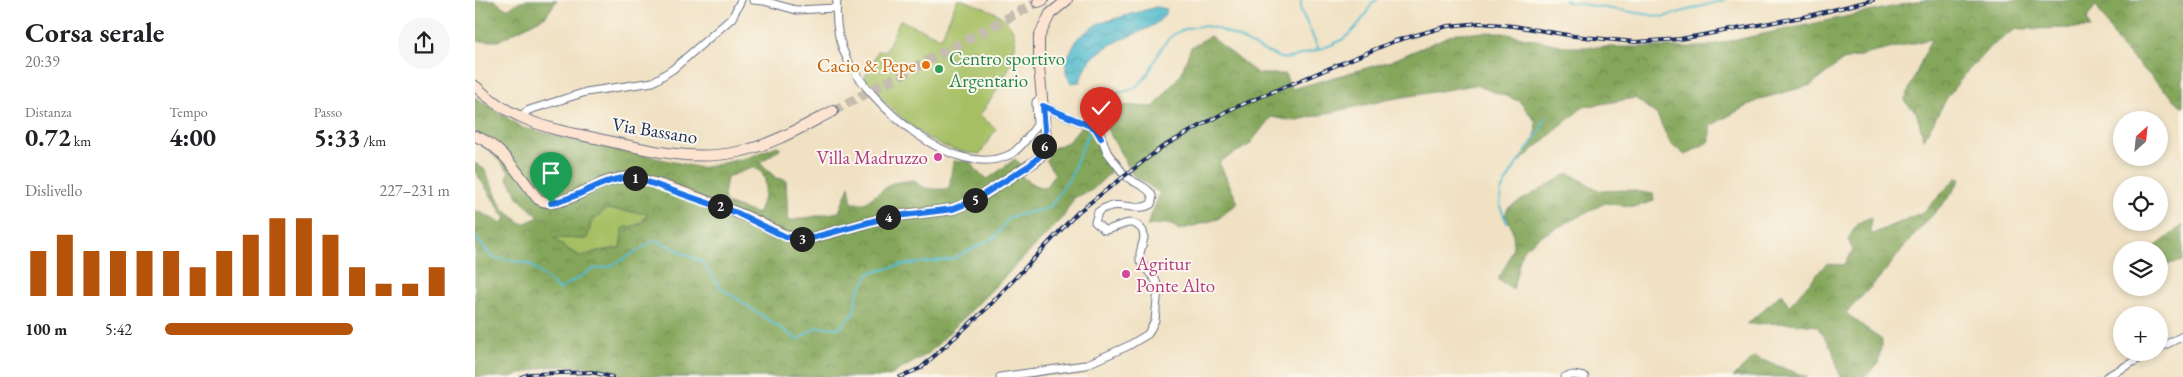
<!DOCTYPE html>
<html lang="it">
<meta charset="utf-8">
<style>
:root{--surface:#fff;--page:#f6f6f6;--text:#202124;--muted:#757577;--accent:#b45309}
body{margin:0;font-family:"EB Garamond",serif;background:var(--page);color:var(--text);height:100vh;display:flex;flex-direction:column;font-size:19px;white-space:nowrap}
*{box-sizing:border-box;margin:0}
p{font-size:16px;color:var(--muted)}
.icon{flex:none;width:28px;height:28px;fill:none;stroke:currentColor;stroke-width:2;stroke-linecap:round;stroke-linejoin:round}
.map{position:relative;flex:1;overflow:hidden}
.details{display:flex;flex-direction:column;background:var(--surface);width:475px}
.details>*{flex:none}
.needle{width:32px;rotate:27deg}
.buttons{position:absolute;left:1638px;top:111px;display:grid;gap:10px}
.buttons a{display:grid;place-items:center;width:55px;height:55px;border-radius:50%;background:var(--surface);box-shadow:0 2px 8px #0003;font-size:25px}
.pin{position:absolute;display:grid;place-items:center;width:42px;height:42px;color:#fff;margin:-51px -21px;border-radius:50% 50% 50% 0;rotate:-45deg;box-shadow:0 0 5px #0007}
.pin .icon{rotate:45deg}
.km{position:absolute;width:25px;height:25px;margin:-12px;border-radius:50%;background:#222;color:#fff;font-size:14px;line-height:25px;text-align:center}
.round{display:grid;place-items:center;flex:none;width:52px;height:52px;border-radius:26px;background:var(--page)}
.headline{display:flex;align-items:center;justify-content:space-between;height:85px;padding:0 25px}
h1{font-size:28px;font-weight:700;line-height:38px}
.stats{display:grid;grid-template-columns:repeat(3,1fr);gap:8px;height:85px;padding:5px 25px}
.stats div{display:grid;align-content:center}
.stats b{font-size:25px;font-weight:700}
.stats small{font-size:14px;font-weight:400}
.stats p{font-size:14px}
.chart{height:140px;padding:10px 25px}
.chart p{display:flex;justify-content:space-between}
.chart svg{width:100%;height:90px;margin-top:5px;stroke:var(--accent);stroke-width:6}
ul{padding:0 25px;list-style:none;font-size:16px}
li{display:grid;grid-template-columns:80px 60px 1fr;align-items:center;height:38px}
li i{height:12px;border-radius:6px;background:var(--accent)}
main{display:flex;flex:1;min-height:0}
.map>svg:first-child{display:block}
.green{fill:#a6bf64;stroke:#607761}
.forest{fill:url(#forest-crowns);stroke:#506a5c;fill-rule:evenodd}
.water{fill:url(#water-waves);stroke:#367596}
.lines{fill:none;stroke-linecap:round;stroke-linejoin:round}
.stream{stroke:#51bbcd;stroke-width:2}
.secondary-tunnel{stroke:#c5bdaf;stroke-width:10;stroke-dasharray:10 5;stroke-linecap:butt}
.minor-casing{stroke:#666d81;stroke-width:9}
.secondary-casing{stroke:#666d81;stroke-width:12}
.minor{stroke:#fff;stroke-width:7}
.secondary{stroke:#fde4d1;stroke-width:10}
.rail-casing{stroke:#1b2f5e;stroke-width:4}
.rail{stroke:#fbf7ec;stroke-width:2;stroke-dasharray:5.5;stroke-linecap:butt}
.route-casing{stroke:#fff;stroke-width:10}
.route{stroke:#1a73e8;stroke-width:6}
.food-dot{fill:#e8710a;stroke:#fbf7ec;stroke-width:2}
.leisure-dot{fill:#2e9e5b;stroke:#fbf7ec;stroke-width:2}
.hotel-dot{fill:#d1479c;stroke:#fbf7ec;stroke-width:2}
.labels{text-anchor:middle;stroke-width:4;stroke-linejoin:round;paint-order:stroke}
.leisure-label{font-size:19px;fill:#27864d;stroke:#fbf7ec;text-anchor:start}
.food-label{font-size:19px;fill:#c56008;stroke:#fbf7ec;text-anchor:end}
.street-label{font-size:19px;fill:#1b2f5e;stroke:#fbf7ec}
.hotel-label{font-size:19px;fill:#b23c85;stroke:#fbf7ec;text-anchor:end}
</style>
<main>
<section class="details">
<div class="headline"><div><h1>Corsa serale</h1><p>20:39</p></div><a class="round"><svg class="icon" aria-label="share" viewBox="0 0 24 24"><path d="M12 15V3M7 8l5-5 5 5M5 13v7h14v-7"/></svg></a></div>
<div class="stats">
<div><p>Distanza</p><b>0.72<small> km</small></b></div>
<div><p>Tempo</p><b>4:00</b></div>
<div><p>Passo</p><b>5:33<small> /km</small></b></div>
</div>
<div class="chart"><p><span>Dislivello</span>227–231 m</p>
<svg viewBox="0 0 160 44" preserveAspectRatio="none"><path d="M5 44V22M15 44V14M25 44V22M35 44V22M45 44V22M55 44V22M65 44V30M75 44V22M85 44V14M95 44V6M105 44V6M115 44V14M125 44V30M135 44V38M145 44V38M155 44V30"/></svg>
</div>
<ul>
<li><b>100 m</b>5:42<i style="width:66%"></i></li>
</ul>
</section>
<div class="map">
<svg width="1708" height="377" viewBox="0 0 1708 377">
<defs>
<pattern id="forest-crowns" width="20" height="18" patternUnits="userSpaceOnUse" patternTransform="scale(1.25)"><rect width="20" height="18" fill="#84a65a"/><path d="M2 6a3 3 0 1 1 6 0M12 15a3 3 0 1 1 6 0" fill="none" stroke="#6b884e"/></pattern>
<pattern id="water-waves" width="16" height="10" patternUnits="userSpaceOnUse" patternTransform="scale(1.25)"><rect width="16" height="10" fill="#51bbcd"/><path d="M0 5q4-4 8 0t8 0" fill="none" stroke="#4298aa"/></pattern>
</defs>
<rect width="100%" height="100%" fill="#fbf7ec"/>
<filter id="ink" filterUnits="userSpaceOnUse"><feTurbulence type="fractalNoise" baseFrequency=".02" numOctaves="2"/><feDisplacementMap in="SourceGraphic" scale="10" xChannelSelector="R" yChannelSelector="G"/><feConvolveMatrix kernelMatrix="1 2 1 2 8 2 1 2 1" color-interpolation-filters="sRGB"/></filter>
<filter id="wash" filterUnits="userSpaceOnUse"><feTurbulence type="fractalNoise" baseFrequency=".0096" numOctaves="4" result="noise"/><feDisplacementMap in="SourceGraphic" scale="20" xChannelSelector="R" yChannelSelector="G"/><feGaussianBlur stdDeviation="1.12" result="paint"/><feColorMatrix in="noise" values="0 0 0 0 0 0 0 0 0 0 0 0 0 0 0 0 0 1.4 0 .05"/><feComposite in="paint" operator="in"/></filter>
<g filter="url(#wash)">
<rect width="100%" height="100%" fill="#f0e1c3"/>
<!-- green -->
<g class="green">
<path d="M482 0H488C500 5 514 8 524 15 563 39 522 90 505 115L521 129 505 154C453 152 422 114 389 79L403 51 411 50 425 20 466 38Z"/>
<path d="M131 209 173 213 145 248 123 251 107 257 91 248 78 237 112 239 116 223Z"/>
</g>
<!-- forest -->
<g class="forest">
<path d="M0 0H20C35 16 36 3 51 0 60 0 72 0 82 0L71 16 23 41H0Z"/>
<path d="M1450 0H1708V108L1644 45 1621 5 1612 18 1615 28 1541 29 1514 48 1491 73 1473 96 1449 139 1441 112 1429 101 1456 39 1368 60 1336 85 1285 99 1235 126V141L1210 155 1195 143 1182 115 1160 98 1108 107 1044 162 1060 137 1061 122 1044 101 1000 85 911 100 818 121 796 117 774 145 744 162 763 203 743 219 704 230 694 223 672 226 685 193 658 175 627 120 642 105 679 107 706 74 716 47 735 36 783 74H810L817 89 916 61 981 33 1023 32 1094 47H1227Z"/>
<path d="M0 97 48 128 226 168 275 157 302 146 306 148 285 163 301 178 311 180 313 221 364 212 374 186 377 203H390L417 183 439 180C447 191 462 189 474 189L478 161 496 162 501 171 513 179 540 159 548 166 539 168C549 179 556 185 570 188L580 174 571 161 576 149 593 142 607 125 622 131 632 157 635 173 617 190 599 198 587 219 454 353 416 375 409 377H152L109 366 69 367 35 377H0V210L26 223 31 219 0 171V163L9 169 28 209 48 224 64 217 45 200 32 177 34 172 15 151 0 140ZM279 167C298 176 289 199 283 214L251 203 249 195 252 177ZM131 209 173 214 166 224 148 228 145 248 123 251 107 257 91 249 79 238 112 239 116 223Z"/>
<path d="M1094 173 1125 191 1154 190 1178 194 1179 201 1159 207 1130 203 1064 237 1047 251 1038 289 1023 280C1035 257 1047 241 1030 215L1033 208Z"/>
<path d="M1482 177 1486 179 1475 196 1436 238 1408 274 1371 313 1407 340 1403 364 1389 377H1365L1357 348 1342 326 1315 323 1272 324 1307 293 1314 306 1351 264 1368 265 1378 251 1373 239 1383 223 1396 217 1395 235 1450 211Z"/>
<path d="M1708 225V261L1693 264 1684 271V250H1676Z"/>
<path d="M1279 357 1333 377H1258Z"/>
</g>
<!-- water -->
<path class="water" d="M681 7 692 9C683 40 616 32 605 82L596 83 591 74V60L603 38 622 24Z"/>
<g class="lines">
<!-- stream -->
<g class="stream">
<path d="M826 0V10L844 50"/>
<path d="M1090 0 1092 2 1188 17 1249 0"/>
<path d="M616 125C619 113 615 105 617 93 630 93 647 95 659 88 687 71 675 31 725 26 746 24 784 51 806 58 812 60 822 56 828 54 867 44 878 37 898 2L902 0"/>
<path d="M1032 223 1025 206 1026 191 1041 165 1065 131 1071 116"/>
<path d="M0 236 17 257 55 264 84 290 116 270 136 266 181 240 227 262 245 287 323 340 341 327 364 328 379 313 383 291 395 273 427 265 478 259 520 237 534 217 574 208 595 178 615 129"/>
</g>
</g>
</g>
<g filter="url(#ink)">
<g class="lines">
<!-- secondary-tunnel -->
<path class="secondary-tunnel" d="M358 111 563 2"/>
<!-- minor casing -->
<g class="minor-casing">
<g id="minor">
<path d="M278 0 289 1 321 10 361 8"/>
<path d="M362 0C360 20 363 41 372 59 396 104 478 181 534 155 544 151 555 134 562 125L561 102 567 97"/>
<path d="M568 106 624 130 632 152 648 173"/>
<path d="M44 117 54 110 111 92 178 82 198 69 257 18 266 0"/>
<path d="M1684 348 1708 336"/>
<path d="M525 377 610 365 653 346 673 334 680 320 683 289 681 281 665 261V253L669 238 668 231C656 214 644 229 629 230L620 222 623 212C642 197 661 214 676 204 683 189 661 185 652 177"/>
<path d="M1090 377 1098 375 1110 377"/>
<path d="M1631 377 1676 352"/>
</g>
</g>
<!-- secondary casing -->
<g class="secondary-casing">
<g id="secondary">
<path d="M563 2 568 0"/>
<path d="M0 86C13 98 28 109 44 116 68 128 95 133 120 138 168 149 215 162 263 152 297 145 327 127 358 111"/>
<path d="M0 136C28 146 45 177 63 199 83 211 110 188 130 182 140 178 150 177 161 178 199 187 237 203 273 217 294 226 309 239 333 239L413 217 478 209 499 201 562 160 566 155 571 140 564 67V37L575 14 592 0"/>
</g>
</g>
<!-- minor -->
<use href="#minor" class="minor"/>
<!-- secondary -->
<use href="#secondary" class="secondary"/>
<!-- rail casing -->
<g class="rail-casing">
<g id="rail">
<path d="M46 377 55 374 117 372 137 377"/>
<path d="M425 377 446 368 511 309 603 212 687 147 754 110 920 41 973 26 1005 23 1039 26 1099 36 1160 42 1205 39 1333 16 1398 0"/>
</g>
</g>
<!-- rail -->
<use href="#rail" class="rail"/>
</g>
</g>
<g class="lines" filter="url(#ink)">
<!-- route casing -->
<g class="route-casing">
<path id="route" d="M76 203C106 199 129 175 161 178L262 213 311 237 333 239 413 217 478 209 498 201 555 165 566 155 571 140 568 106 620 128 626 138"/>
</g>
<!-- route -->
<use href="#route" class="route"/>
</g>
<!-- markers -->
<circle class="food-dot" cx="451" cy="65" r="5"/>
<circle class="leisure-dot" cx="464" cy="69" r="5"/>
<g class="hotel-dot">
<circle cx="463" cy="157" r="5"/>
<circle cx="651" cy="274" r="5"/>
</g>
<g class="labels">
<!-- leisure labels -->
<g class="leisure-label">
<text x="474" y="65">Centro sportivo<tspan x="474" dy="22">Argentario</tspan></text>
</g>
<!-- food labels -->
<g class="food-label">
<text x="441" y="72">Cacio &amp; Pepe</text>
</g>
<!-- street labels -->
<g class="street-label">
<text transform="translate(180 130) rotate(9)" y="7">Via Bassano</text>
</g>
<!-- hotel labels -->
<g class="hotel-label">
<text x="453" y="164">Villa Madruzzo</text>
<text x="661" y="270" text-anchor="start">Agritur<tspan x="661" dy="22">Ponte Alto</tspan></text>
</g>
</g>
</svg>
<div class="buttons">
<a><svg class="needle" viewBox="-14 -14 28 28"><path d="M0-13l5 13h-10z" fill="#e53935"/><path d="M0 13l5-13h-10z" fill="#757577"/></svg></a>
<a><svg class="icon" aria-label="locate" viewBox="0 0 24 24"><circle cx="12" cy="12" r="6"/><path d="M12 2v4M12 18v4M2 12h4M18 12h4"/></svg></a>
<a><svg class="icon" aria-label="layers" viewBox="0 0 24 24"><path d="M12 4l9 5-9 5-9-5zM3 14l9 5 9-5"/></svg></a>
<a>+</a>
</div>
<div class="pin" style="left:76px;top:203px;background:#1e9e55"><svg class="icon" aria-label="arrive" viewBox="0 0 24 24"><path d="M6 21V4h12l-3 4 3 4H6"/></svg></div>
<div class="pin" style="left:626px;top:138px;background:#d93025"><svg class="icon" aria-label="check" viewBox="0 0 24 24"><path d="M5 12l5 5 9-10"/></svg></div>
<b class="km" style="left:160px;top:178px">1</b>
<b class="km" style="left:245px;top:206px">2</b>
<b class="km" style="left:327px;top:239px">3</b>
<b class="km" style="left:413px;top:217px">4</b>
<b class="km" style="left:500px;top:200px">5</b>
<b class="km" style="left:569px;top:146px">6</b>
</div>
</main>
